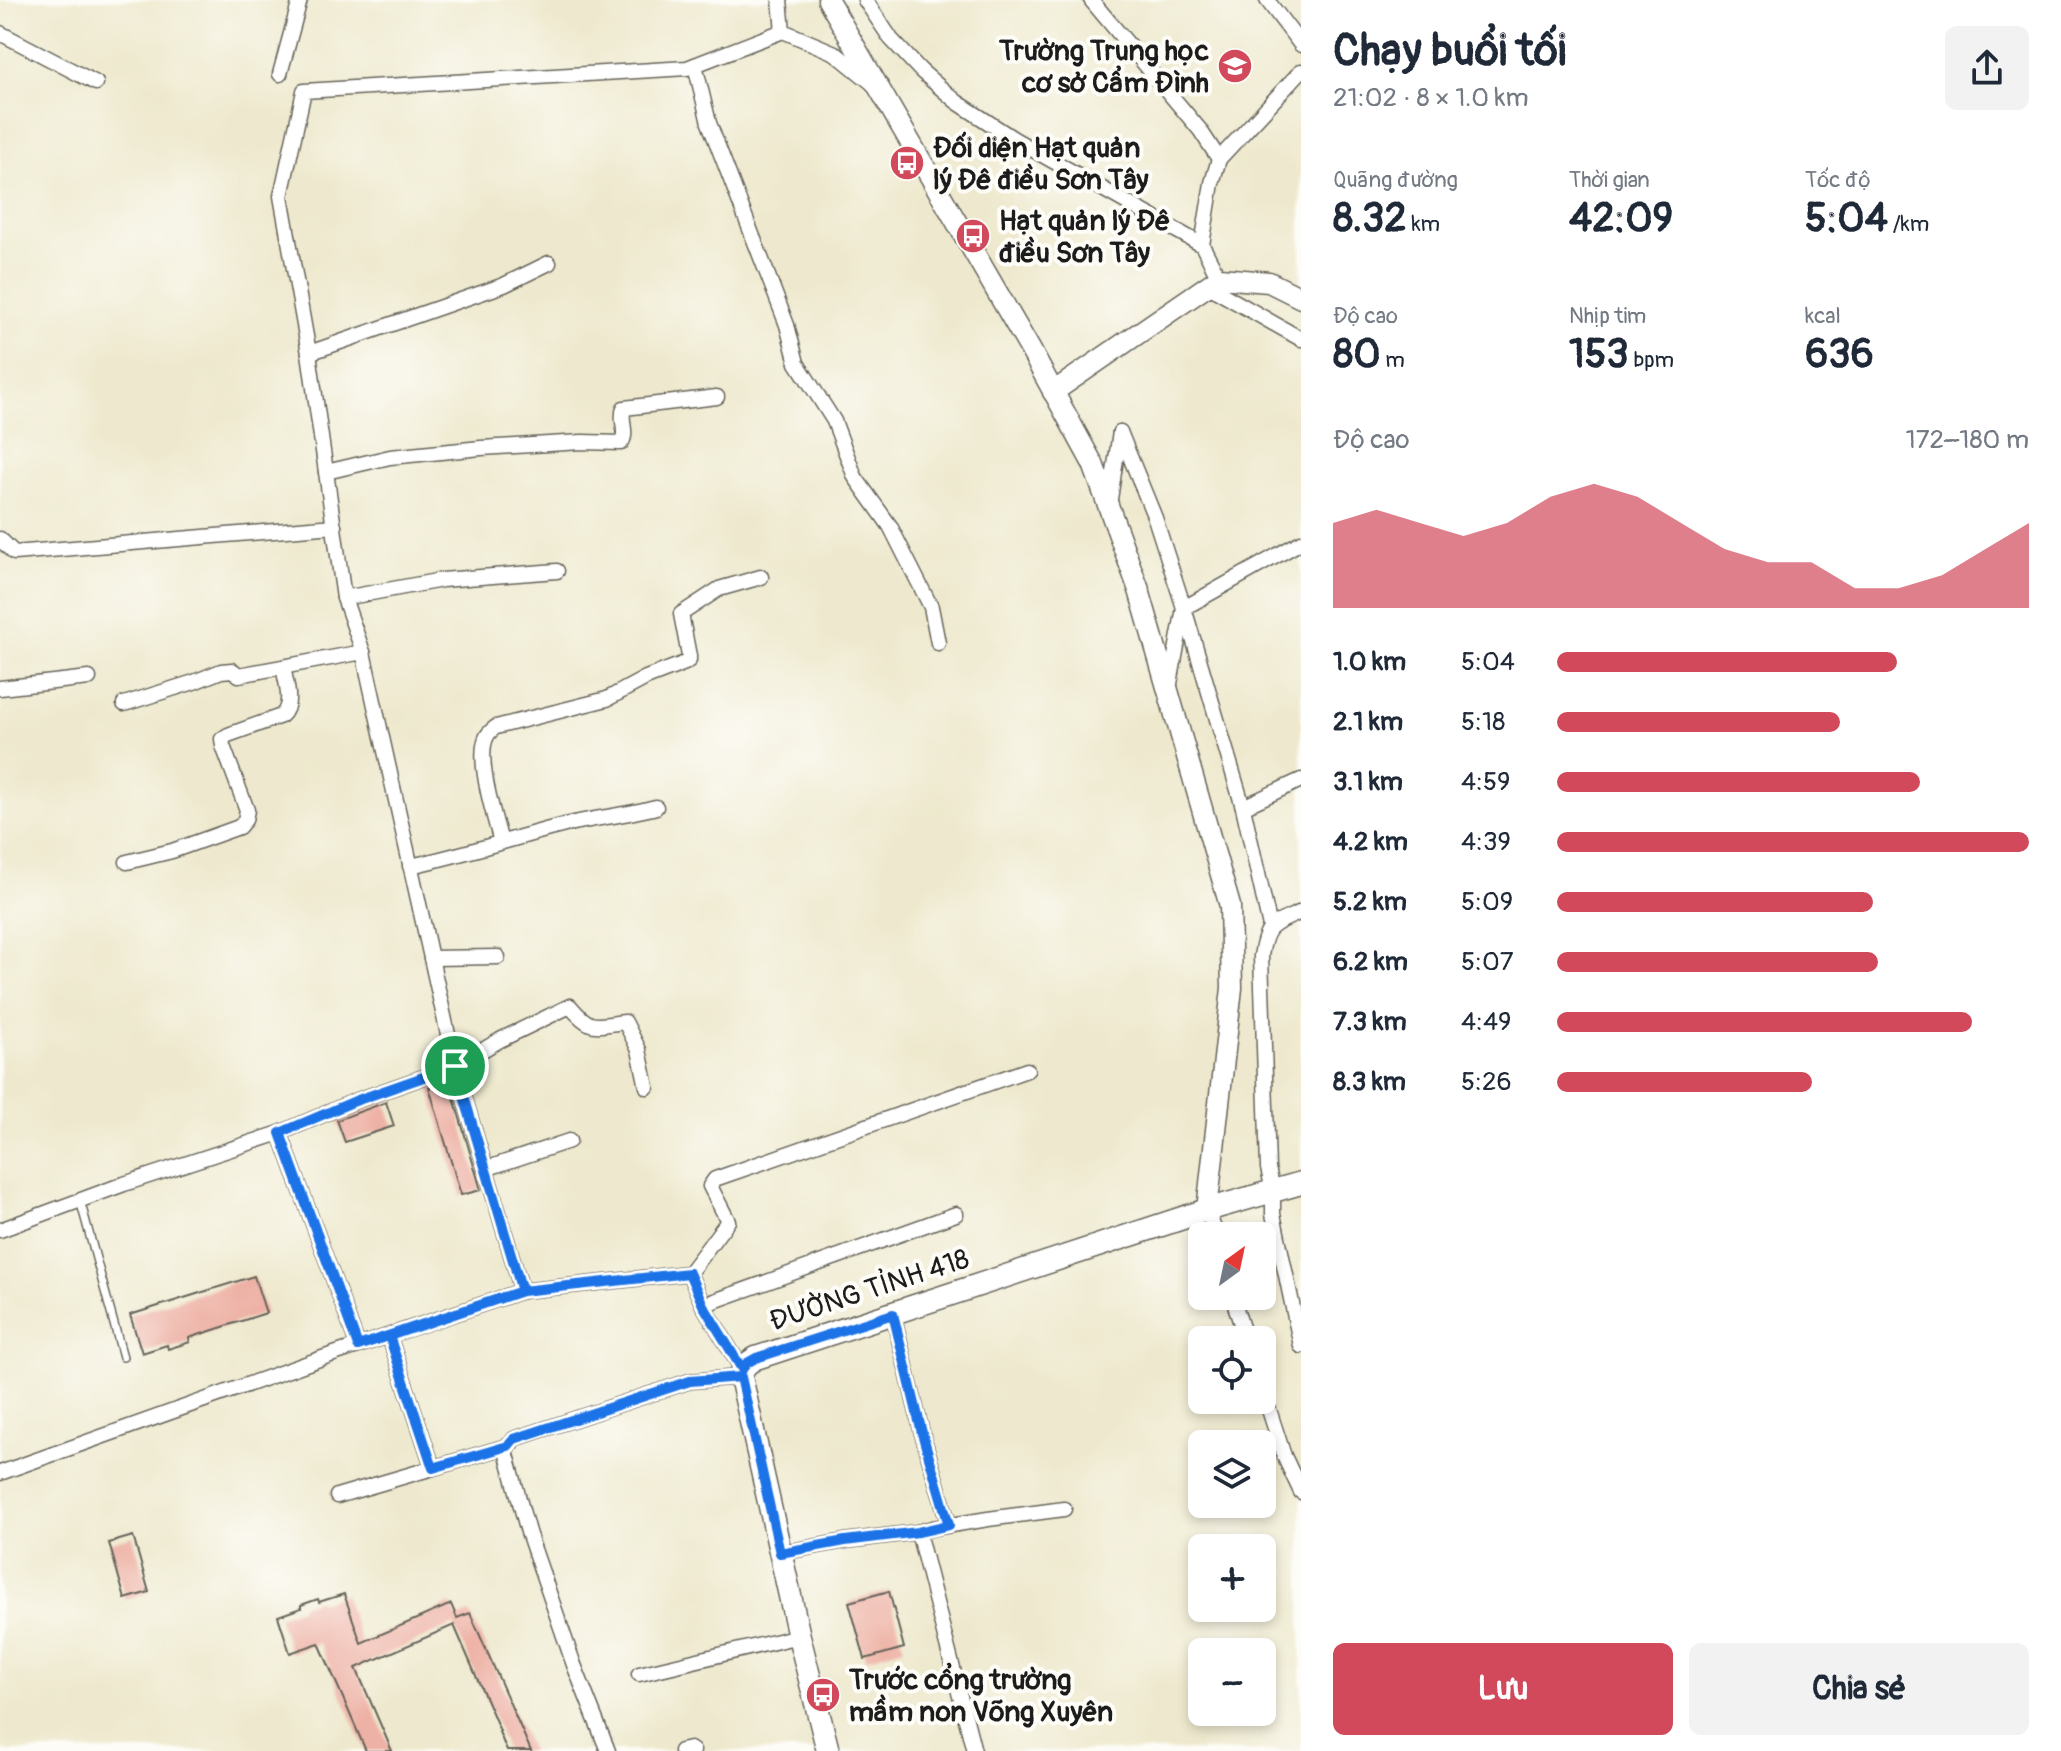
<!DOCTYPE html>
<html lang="vi">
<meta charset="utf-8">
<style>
:root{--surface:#fff;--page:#f2f2f3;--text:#1f2937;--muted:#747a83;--accent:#d1495b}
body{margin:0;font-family:Pangolin,sans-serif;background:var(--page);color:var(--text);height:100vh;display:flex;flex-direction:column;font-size:30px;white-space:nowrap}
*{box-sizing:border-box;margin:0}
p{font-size:26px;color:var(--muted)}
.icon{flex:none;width:44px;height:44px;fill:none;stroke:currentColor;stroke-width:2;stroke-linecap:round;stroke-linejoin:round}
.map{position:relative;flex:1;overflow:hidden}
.details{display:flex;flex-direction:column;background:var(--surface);width:760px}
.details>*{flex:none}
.needle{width:52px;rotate:33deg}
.controls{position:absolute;left:1188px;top:1222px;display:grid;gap:16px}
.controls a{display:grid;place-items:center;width:88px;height:88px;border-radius:12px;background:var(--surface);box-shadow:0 4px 12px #0003;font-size:40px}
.pin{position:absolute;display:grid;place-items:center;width:68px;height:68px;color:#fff;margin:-34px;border:4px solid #fff;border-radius:50%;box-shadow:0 2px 8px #0007}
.round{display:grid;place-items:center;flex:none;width:84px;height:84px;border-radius:12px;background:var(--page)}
.overview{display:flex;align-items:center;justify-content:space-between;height:136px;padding:0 32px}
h1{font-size:44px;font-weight:700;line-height:60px}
.figures{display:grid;grid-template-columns:repeat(3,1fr);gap:12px;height:136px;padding:8px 32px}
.figures div{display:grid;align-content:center}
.figures b{font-size:40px;font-weight:700}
.figures small{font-size:22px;font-weight:400}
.figures p{font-size:22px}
.chart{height:224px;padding:16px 32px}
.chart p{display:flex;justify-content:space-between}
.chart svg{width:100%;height:144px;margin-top:8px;fill:var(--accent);opacity:.7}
.cta{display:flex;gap:16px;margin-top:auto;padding:16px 32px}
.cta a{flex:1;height:92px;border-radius:12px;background:var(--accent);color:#fff;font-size:32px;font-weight:700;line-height:92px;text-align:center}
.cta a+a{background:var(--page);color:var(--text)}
ul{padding:0 32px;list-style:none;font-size:26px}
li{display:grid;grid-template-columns:128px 96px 1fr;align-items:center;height:60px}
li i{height:20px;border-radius:10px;background:var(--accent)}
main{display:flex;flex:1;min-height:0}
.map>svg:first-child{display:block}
.building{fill:#eeb1a5}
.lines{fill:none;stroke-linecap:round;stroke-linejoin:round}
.service-casing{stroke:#66645a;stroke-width:10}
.minor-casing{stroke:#66645a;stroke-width:17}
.secondary-casing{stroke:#66645a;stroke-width:23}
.primary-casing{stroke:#66645a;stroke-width:25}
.service{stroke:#fff;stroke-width:7}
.minor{stroke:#fff;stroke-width:14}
.secondary{stroke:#fff;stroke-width:20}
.primary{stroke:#fff;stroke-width:22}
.route-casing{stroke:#fff;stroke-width:16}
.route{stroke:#1a73e8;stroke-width:10}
.labels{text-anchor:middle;stroke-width:8;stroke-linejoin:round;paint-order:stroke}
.poi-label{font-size:28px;font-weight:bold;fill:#1c1c1c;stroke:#fdfcf7;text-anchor:start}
.street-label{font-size:28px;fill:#1c1c1c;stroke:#fdfcf7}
</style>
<main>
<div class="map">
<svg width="1301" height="1751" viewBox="0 0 1301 1751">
<rect width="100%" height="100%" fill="#fdfcf7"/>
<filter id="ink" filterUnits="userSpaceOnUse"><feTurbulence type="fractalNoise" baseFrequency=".0125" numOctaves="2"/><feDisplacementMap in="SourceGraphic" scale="16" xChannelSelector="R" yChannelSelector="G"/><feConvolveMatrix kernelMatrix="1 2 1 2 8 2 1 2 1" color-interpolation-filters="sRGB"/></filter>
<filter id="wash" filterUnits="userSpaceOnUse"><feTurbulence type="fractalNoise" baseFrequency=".006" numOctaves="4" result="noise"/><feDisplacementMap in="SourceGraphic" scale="32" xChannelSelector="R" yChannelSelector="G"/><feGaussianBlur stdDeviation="1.8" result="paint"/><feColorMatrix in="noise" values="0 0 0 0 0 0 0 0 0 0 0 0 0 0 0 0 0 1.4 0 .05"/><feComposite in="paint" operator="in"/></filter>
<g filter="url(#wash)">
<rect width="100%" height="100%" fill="#eee9ce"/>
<g id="blocks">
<!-- building -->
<g class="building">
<path d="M449 1081 481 1190 461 1195 429 1087Z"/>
<path d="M386 1102 394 1126 345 1142 337 1120Z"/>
<path d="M254 1276 266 1313 189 1338 190 1342 168 1349 167 1345 142 1353 130 1315Z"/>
<path d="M133 1536 149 1592 125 1599 109 1543Z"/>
<path d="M889 1591 904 1648 865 1659 849 1602Z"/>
<path d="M344 1594 361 1643 451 1604 457 1618 470 1613 531 1751H507L499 1732 500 1731 454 1625 356 1668 392 1751H366L319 1643 290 1653 278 1616 301 1608V1605L318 1599 319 1602Z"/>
</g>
</g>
</g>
<g filter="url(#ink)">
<use href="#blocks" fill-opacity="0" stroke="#66645a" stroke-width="2"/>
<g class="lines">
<!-- service casing -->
<g class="service-casing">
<path id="service" d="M80 1200 123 1357"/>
</g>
<!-- minor casing -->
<g class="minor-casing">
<g id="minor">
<path d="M865 0 891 39 921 71 957 102 1014 139 1202 245 1219 278"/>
<path d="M1091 0 1200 130 1219 159 1212 183 1202 245"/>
<path d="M1267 0 1301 45"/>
<path d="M783 31 835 53 872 83"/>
<path d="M0 33 96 83"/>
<path d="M695 65 709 123 787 325 797 363 834 421 855 477 890 526 931 607 938 643"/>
<path d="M280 74 300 0"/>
<path d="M1219 159 1301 71"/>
<path d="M1208 286 1301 339"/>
<path d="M309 353 504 285 549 263"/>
<path d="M1120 432 1155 518 1184 608 1243 807 1270 927"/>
<path d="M326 472 390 457 481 448 582 442 621 443C629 433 619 420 624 408L717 397"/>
<path d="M1109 506 1120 432"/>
<path d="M0 539 14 553 334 526"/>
<path d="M344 598 442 580 557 571"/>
<path d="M0 688 89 678"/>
<path d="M1169 689 1184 608 1301 542"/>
<path d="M124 704 194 682 221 671 232 670 239 675 363 652"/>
<path d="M1243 807 1301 780"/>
<path d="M501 842C495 819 475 757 487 736 489 732 492 730 496 727L607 699 646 678 685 663 689 660V656L681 614 719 589 761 577"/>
<path d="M127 862 172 851 239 827 245 820 247 810 223 746 222 739 228 735 281 716C294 705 286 683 283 667"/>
<path d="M410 866C463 855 513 838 565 825 595 818 626 815 656 807"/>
<path d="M1301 912C1273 925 1266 923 1261 956L1268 1168 1273 1191V1214L1301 1346"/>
<path d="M431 958 498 957"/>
<path d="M280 1133 358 1346"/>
<path d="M485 1169 569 1141"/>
<path d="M1207 1210 1217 1236"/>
<path d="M0 1230 124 1184 280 1133 355 1101 455 1066 500 1040 570 1006C592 1032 594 1025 625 1022L639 1050 647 1087"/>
<path d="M689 1273 728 1221 710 1186 715 1179 1027 1070"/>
<path d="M522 1291 455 1066 363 652 344 598 309 353 281 196 304 91 687 68 783 31 780 0"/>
<path d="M1232 1296 1246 1340"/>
<path d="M703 1305 956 1214"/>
<path d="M893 1314 922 1433 949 1525"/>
<path d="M389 1336 433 1468"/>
<path d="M1262 1388 1284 1456 1301 1492"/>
<path d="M0 1473 325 1357 522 1291 689 1273 703 1305 742 1369"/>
<path d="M337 1496 508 1446"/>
<path d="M918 1532 974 1751"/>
<path d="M780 1553 845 1541 918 1532 933 1528 988 1519 1064 1509"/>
<path d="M639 1674 799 1636"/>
<path d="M608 1751 574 1665 528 1532 506 1451 514 1439 690 1381 741 1377"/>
<path d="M681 1751 690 1749 693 1751"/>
</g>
</g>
<!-- secondary casing -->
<g class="secondary-casing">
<g id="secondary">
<path d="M828 0 1030 349 1093 464 1139 590 1230 906 1232 988 1207 1210"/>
<path d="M1053 392 1219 278 1269 282 1301 298"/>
</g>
</g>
<!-- primary casing -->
<g class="primary-casing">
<path id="primary" d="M828 1751 799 1636 741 1377C742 1367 747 1363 756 1358L1207 1210 1301 1183"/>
</g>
<!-- service -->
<use href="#service" class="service"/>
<!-- minor -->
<use href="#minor" class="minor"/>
<!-- secondary -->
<use href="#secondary" class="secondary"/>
<!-- primary -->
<use href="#primary" class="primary"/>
</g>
</g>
<g class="lines" filter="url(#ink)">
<!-- route casing -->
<g class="route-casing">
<path id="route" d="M455 1066 355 1101 280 1133 358 1346 522 1291 689 1273 703 1305 742 1369 747 1363 756 1358 893 1314 922 1433 949 1525 918 1532 845 1541 780 1553 741 1377 690 1381 514 1439 508 1446 433 1468 389 1336 522 1291 455 1066"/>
</g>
<!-- route -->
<use href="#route" class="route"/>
</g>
<!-- icons -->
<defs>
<g id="school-disc" transform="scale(1.8)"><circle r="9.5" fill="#d1495b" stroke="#fdfcf7"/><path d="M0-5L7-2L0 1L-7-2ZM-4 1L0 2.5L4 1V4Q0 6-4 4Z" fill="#fff"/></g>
<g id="bus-disc" transform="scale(1.8)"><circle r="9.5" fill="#d1495b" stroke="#fdfcf7"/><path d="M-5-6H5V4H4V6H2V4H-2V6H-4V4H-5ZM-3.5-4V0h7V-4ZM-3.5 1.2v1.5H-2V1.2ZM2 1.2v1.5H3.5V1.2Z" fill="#fff"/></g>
</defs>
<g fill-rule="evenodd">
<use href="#school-disc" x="1235" y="66"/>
<use href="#bus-disc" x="907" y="163"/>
<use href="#bus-disc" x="973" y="236"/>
<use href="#bus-disc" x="823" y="1695"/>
</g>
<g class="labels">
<!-- poi labels -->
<g class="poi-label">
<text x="1209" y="60" text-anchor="end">Trường Trung học<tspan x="1209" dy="32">cơ sở Cẩm Đình</tspan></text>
<text x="933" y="157">Đối diện Hạt quản<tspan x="933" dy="32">lý Đê điều Sơn Tây</tspan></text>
<text x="999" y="230">Hạt quản lý Đê<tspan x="999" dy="32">điều Sơn Tây</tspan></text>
<text x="849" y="1689">Trước cổng trường<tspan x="849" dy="32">mầm non Võng Xuyên</tspan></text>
</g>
<!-- street labels -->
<g class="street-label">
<text transform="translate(869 1289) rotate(-18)" y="10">ĐƯỜNG TỈNH 418</text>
</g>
</g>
</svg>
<div class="controls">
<a><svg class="needle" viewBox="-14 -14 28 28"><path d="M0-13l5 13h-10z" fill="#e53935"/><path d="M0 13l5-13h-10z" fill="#747a83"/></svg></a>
<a><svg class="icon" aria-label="locate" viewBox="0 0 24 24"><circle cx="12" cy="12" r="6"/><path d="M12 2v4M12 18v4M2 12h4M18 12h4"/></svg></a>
<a><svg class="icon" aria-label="layers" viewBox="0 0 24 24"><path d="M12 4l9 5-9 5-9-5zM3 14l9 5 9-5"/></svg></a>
<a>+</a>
<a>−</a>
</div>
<div class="pin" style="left:455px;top:1066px;background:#1e9e55"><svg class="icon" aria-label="arrive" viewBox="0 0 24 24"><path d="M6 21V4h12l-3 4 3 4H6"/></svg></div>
</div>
<section class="details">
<div class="overview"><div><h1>Chạy buổi tối</h1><p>21:02 · 8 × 1.0 km</p></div><a class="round"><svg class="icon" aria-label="share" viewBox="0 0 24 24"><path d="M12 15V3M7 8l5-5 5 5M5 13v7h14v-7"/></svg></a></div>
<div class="figures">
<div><p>Quãng đường</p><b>8.32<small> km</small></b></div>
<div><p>Thời gian</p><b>42:09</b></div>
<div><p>Tốc độ</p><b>5:04<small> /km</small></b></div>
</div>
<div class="figures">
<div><p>Độ cao</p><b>80<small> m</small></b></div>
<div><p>Nhịp tim</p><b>153<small> bpm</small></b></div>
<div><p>kcal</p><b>636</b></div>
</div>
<div class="chart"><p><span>Độ cao</span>172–180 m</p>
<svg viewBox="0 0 160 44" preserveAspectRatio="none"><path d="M0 44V18L10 14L20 18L30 22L40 18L50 10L60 6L70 10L80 18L90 26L100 30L110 30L120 38L130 38L140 34L150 26L160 18V44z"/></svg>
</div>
<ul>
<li><b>1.0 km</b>5:04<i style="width:72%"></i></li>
<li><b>2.1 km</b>5:18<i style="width:60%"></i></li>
<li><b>3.1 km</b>4:59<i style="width:77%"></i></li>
<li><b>4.2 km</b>4:39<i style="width:100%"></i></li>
<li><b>5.2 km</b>5:09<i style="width:67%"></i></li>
<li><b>6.2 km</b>5:07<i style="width:68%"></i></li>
<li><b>7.3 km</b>4:49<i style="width:88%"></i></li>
<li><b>8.3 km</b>5:26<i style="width:54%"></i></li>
</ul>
<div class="cta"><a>Lưu</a><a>Chia sẻ</a></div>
</section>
</main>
